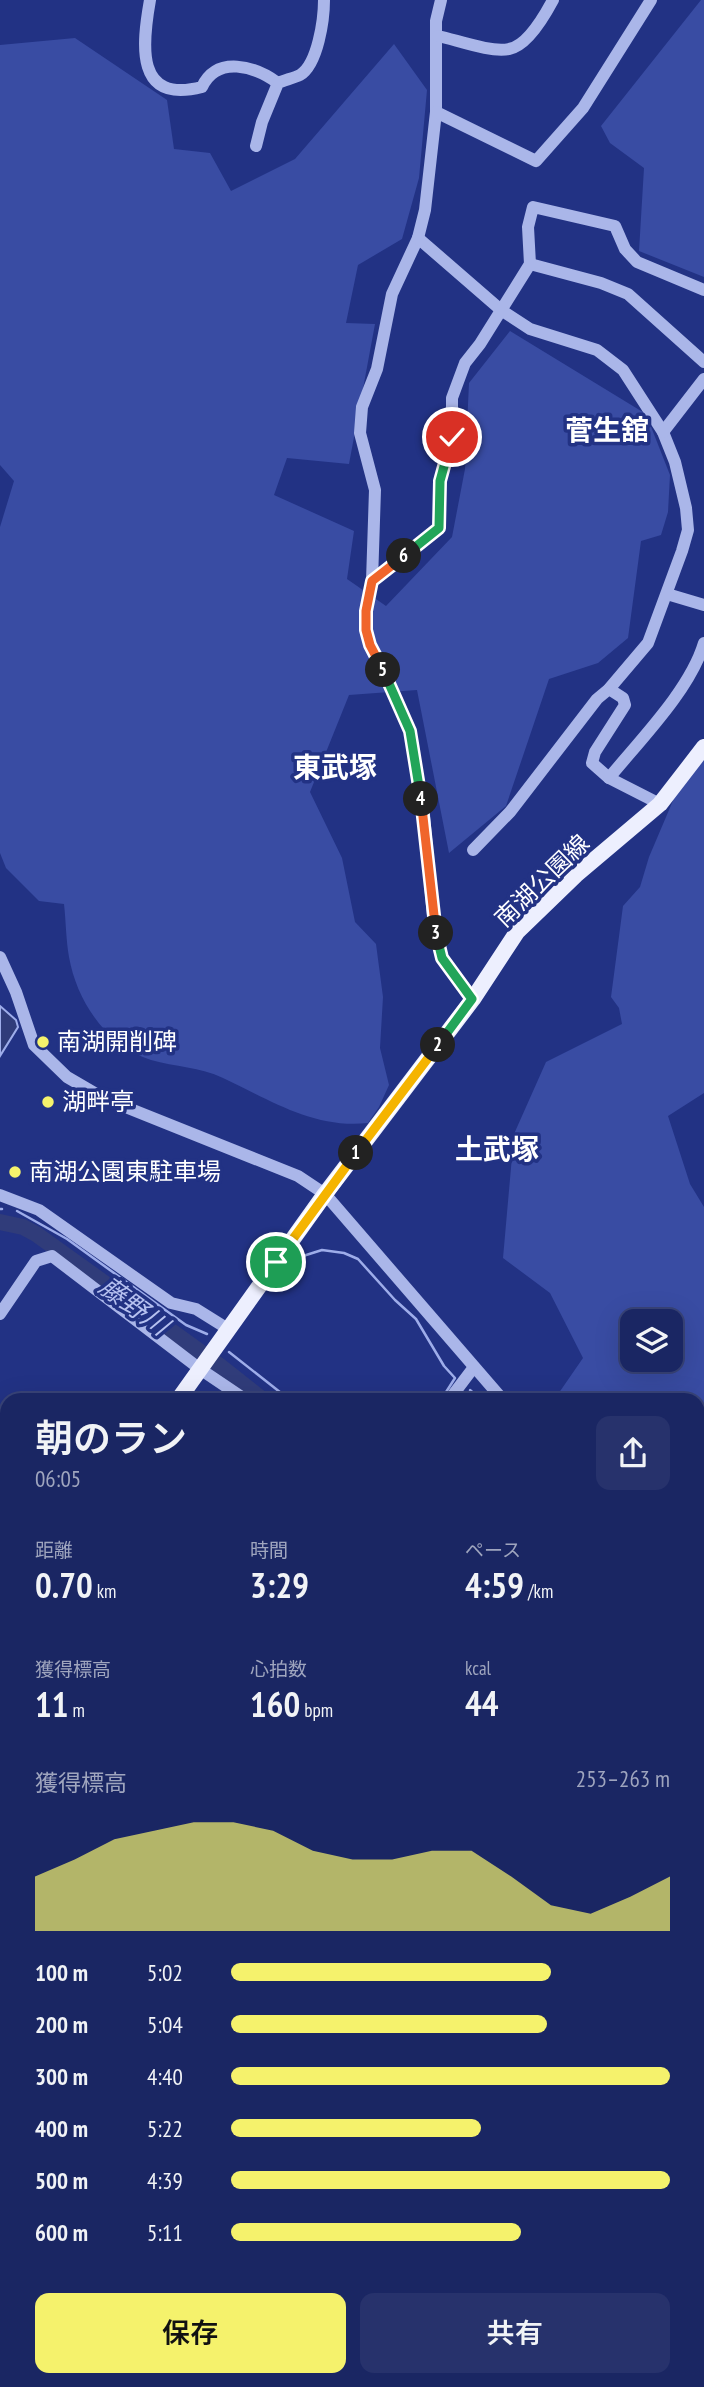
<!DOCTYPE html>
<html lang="ja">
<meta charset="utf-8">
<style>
:root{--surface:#1a2663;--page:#27326c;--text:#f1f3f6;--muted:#9fa5be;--line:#384378;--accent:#f5f26c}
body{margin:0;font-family:"PT Sans Narrow","Noto Sans JP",sans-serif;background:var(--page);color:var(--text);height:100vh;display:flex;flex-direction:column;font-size:26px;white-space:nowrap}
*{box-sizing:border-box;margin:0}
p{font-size:23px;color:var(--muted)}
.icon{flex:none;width:38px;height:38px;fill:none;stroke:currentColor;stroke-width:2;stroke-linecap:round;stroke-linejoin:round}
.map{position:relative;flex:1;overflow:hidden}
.side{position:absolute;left:0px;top:1393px;width:705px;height:994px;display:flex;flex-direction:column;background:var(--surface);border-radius:21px 21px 0 0;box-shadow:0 7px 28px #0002,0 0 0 2px var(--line)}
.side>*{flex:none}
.controls{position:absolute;left:620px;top:1309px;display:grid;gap:14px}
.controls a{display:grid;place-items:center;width:63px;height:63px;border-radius:14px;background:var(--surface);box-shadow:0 7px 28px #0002,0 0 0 2px var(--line);font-size:35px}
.pin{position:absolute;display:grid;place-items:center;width:60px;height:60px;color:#fff;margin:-30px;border:4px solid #fff;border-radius:50%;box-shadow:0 2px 7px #0007}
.km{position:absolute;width:35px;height:35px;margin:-18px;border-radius:50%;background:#222;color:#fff;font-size:19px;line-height:35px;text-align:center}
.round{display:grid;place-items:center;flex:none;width:74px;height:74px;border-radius:14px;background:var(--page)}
.summary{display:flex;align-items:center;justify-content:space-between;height:119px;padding:0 35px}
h1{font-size:38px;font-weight:600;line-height:52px}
.metrics{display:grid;grid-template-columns:repeat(3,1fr);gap:10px;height:119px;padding:7px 35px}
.metrics div{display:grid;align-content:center}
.metrics b{font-size:35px;font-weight:600}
.metrics small{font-size:19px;font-weight:400}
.metrics p{font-size:19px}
.chart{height:196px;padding:14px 35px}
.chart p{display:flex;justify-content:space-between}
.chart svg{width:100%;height:126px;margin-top:7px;fill:var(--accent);opacity:.7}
.action{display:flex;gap:14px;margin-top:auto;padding:14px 35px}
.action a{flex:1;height:80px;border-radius:14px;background:var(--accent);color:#111;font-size:28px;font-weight:600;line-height:80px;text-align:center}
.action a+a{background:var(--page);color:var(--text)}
ul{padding:0 35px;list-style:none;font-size:23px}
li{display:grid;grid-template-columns:112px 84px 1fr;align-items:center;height:52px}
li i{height:18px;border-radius:9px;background:var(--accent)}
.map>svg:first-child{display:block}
.green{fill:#394ca3;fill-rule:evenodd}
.water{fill:#303c7a;stroke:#9eadea;stroke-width:2}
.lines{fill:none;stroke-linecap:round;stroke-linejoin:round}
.stream{stroke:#9eadea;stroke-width:2.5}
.river{stroke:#303c7a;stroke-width:16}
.minor{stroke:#aab6e9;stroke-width:12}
.major{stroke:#edeffe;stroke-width:16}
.highway{stroke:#fff;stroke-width:18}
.split-1-casing{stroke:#fff;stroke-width:14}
.split-2-casing{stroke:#fff;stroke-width:14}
.split-3-casing{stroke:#fff;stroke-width:14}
.split-4-casing{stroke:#fff;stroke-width:14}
.split-5-casing{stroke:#fff;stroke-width:14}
.split-6-casing{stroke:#fff;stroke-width:14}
.split-7-casing{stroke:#fff;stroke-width:14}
.split-1{stroke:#f5b400;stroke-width:9}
.split-2{stroke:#f5b400;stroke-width:9}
.split-3{stroke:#22a559;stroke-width:9}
.split-4{stroke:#f0652b;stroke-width:9}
.split-5{stroke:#22a559;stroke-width:9}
.split-6{stroke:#f0652b;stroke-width:9}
.split-7{stroke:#22a559;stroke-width:9}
.poi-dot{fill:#f5f26c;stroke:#223284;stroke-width:2.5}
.labels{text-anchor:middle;stroke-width:7;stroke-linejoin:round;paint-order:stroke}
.street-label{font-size:24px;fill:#fff;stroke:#223284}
.poi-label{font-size:24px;fill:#fff;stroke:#223284;text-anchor:start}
.water-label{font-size:26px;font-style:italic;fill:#b6c1f0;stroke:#223284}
.quarter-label{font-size:28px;font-weight:bold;fill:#fff;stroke:#223284}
</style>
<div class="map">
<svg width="704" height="2387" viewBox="0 0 704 2387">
<rect width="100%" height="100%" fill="#223284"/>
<!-- green -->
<g class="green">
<path d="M701 0H704V277L639 251 644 168 610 143 601 126Z"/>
<path d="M75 38 167 100 174 149 210 153 231 191 295 159 394 44 427 90 419 178 402 239 358 265 346 323 375 324 349 464 287 458 274 495 354 531 347 579 386 606 452 537 465 469 469 383 510 331 646 414 670 475 668 512 661 535 641 541 628 638 598 663 549 679 506 806 449 853 417 690 349 695 310 792 342 858 355 922 376 944 383 997 380 1048 389 1085 379 1107 368 1123C314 1129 270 1100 223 1078 200 1067 175 1067 151 1060 107 1046 77 1002 69 957 66 940 66 922 64 904L39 901 6 868 0 853V527L14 481 0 465V45Z"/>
<path d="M704 745V1093L668 1116 690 1184 704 1207V1560L698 1557V1400H554L583 1358 550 1293 503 1258 514 1134 546 1062 622 1024 619 1008 611 997 623 906 640 887 649 857 686 770ZM632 1321H670V1360H632Z"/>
<path d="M698 1878 704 1880V1997L698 1991Z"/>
</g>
<!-- water -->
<path class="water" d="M0 1006 16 1020 18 1027 0 1056Z"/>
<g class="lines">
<!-- stream -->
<g class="stream">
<path d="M0 1209H2"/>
<path d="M17 1211 67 1239 186 1325 207 1334"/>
<path d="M303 1256 322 1250 344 1253 358 1259 395 1300 416 1319 444 1366 455 1378 441 1400"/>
<path d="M229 1352 290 1400"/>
<path d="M470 1390 481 1400"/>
<path d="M698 1694 704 1698"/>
</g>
<!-- river -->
<g class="river">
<path d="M0 1222 23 1227 36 1234 220 1366 263 1400"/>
<path d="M698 1715 704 1719"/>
</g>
<!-- minor -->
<g class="minor">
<path d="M150 0C142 45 135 104 202 87 217 55 255 66 278 83"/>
<path d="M441 0 436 21V112L425 210 418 238 392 294 377 369 362 407 360 433 375 490 372 581 366 611V630L370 645 384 672 410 731 424 815 433 917 442 958 473 999"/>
<path d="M438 36C457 40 491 53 509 49 527 46 545 15 553 0"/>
<path d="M436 112 536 161 583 108 651 0"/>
<path d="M256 146 262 122 278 83C285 80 294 78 300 75 318 64 324 19 324 0"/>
<path d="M418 238 501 310 530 329 597 350 623 370 663 432 675 462 686 508 688 530 682 551 648 643 609 689 597 699 510 812 473 850"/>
<path d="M530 264 601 283 628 294 704 362"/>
<path d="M663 432 704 379"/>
<path d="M372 581 439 528 440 481 452 437V398L465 363 480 344 530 264 528 227 533 207 615 226 625 249 637 262 704 290"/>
<path d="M667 594 704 605"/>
<path d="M609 689 623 698 625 705 595 752 592 763 609 778 660 804"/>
<path d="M609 778C640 740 690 690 704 643"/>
<path d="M0 957 16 992 34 1045 67 1077 103 1098 298 1176 325 1194 503 1400"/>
<path d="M0 1195 39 1210 171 1303 196 1309 228 1329"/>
<path d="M0 1314 36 1261 52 1256 200 1369 246 1400"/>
<path d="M449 1400 474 1367"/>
<path d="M0 1421 7 1424"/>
<path d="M698 1593 704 1599"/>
<path d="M698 1627 704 1619"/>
<path d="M698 1725 704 1730"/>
<path d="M0 1802 7 1810"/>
<path d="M173 2380 175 2387"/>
<path d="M223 2380 224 2387"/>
<path d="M347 2380 348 2387"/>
</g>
<!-- major -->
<path class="major" d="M178 1400 325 1194 473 999 517 932 576 875 660 804 704 747"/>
<!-- highway -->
<g class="highway">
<path d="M0 1574 7 1578"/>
<path d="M698 2124 704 2129"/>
</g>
</g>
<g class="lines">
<!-- split-1 casing -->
<g class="split-1-casing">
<path id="split-1" d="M276 1262 356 1153"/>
</g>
<!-- split-2 casing -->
<g class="split-2-casing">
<path id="split-2" d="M356 1153 438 1045"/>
</g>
<!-- split-3 casing -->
<g class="split-3-casing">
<path id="split-3" d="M436 933 442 958 472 999 438 1045"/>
</g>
<!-- split-4 casing -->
<g class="split-4-casing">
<path id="split-4" d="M421 799 436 933"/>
</g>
<!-- split-5 casing -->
<g class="split-5-casing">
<path id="split-5" d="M383 670 410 731 421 799"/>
</g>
<!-- split-6 casing -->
<g class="split-6-casing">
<path id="split-6" d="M383 670 370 645 366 630V611L372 581 404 556"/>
</g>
<!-- split-7 casing -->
<g class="split-7-casing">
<path id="split-7" d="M404 556 439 528 440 481 452 437"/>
</g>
<!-- split-1 -->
<use href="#split-1" class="split-1"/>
<!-- split-2 -->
<use href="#split-2" class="split-2"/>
<!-- split-3 -->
<use href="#split-3" class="split-3"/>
<!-- split-4 -->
<use href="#split-4" class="split-4"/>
<!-- split-5 -->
<use href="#split-5" class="split-5"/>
<!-- split-6 -->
<use href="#split-6" class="split-6"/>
<!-- split-7 -->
<use href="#split-7" class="split-7"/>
</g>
<!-- markers -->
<g class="poi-dot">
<circle cx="43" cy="1042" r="7"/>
<circle cx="48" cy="1102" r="7"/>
<circle cx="15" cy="1172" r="7"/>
</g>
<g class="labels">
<!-- street labels -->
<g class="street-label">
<text transform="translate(542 881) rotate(-44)" y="8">南湖公園線</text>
</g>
<!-- poi labels -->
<g class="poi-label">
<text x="57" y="1050">南湖開削碑</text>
<text x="62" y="1110">湖畔亭</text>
<text x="29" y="1180">南湖公園東駐車場</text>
</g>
<!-- water labels -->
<g class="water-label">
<text transform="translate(134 1306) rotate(36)" y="9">藤野川</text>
</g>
<!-- quarter labels -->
<g class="quarter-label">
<text x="607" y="440">菅生舘</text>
<text x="335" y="777">東武塚</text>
<text x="497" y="1159">土武塚</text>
</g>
</g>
</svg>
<div class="controls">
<a><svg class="icon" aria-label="layers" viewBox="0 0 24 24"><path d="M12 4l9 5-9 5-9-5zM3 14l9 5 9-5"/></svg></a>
</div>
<div class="pin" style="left:276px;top:1262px;background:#1e9e55"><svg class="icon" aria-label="arrive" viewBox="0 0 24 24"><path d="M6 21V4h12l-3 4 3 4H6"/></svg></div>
<div class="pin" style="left:452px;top:437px;background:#d93025"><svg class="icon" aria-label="check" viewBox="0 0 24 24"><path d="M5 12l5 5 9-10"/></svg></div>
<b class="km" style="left:356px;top:1153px">1</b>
<b class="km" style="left:438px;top:1045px">2</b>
<b class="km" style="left:436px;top:933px">3</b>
<b class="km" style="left:421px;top:799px">4</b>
<b class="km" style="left:383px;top:670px">5</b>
<b class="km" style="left:404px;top:556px">6</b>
<section class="side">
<div class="summary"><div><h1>朝のラン</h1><p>06:05</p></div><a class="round"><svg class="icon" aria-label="share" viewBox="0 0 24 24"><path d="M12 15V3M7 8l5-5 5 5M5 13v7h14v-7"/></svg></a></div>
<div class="metrics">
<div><p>距離</p><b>0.70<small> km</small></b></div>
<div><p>時間</p><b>3:29</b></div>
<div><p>ペース</p><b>4:59<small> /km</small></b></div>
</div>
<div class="metrics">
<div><p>獲得標高</p><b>11<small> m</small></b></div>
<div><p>心拍数</p><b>160<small> bpm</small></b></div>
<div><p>kcal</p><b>44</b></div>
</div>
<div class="chart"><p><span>獲得標高</span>253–263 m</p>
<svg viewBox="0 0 160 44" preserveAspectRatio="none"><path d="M0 44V25L10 19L20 12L30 9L40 6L50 6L60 9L70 16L80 19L90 19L100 16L110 16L120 25L130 35L140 38L150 32L160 25V44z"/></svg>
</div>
<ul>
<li><b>100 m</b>5:02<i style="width:73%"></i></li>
<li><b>200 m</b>5:04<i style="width:72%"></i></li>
<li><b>300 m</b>4:40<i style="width:100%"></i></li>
<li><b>400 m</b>5:22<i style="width:57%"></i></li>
<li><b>500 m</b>4:39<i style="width:100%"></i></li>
<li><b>600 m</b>5:11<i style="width:66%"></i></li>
</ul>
<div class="action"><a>保存</a><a>共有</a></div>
</section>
</div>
